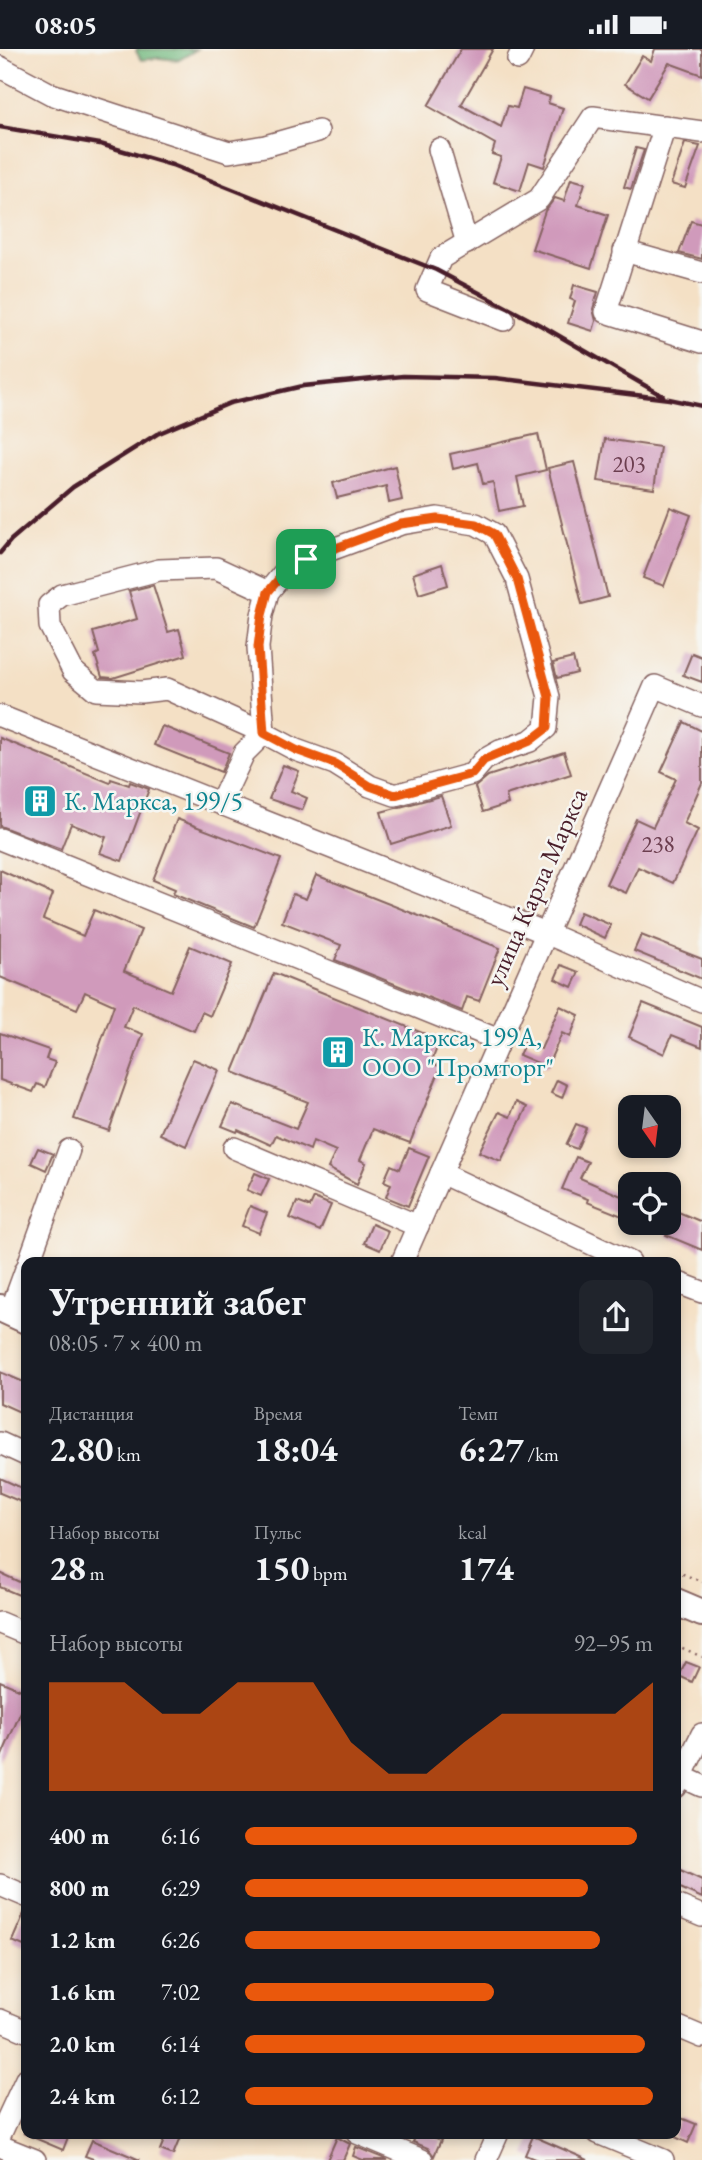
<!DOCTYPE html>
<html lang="ru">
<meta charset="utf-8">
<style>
:root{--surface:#171b24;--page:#20242c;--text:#f1f3f6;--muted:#9ea1a6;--accent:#ea580c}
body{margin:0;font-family:"EB Garamond",serif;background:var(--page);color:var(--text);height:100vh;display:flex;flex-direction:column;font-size:26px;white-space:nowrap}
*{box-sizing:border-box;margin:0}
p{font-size:23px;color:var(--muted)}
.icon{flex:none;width:38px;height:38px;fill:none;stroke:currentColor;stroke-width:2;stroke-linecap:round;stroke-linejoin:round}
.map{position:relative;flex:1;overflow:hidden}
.panel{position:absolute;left:21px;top:1208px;width:660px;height:882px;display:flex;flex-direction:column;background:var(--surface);border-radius:14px;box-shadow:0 4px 10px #0003}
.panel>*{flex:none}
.needle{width:46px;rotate:166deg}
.controls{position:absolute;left:618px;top:1046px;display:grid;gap:14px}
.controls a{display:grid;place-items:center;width:63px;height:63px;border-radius:14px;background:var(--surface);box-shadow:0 4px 10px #0003;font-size:35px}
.pin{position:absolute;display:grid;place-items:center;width:60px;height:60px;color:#fff;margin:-30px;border-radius:14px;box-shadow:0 4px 10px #0006}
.round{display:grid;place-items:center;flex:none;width:74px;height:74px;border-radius:14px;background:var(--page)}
.summary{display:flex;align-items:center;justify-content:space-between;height:119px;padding:0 28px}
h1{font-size:38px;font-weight:700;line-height:52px}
.figures{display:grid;grid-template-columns:repeat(3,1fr);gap:10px;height:119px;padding:7px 28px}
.figures div{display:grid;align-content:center}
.figures b{font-size:35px;font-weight:700}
.figures small{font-size:19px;font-weight:400}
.figures p{font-size:19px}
.chart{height:196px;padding:14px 28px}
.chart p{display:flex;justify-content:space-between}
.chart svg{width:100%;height:126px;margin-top:7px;fill:var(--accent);opacity:.7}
ul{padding:0 28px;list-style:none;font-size:23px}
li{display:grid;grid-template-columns:112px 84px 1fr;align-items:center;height:52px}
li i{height:18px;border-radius:9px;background:var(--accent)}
.status{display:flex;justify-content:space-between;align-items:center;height:49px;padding:0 35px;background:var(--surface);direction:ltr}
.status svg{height:19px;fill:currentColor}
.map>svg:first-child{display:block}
.forest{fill:#73b97f;stroke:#5e6c55;stroke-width:2}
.building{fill:#d09abb}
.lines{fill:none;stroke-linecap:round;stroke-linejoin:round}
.minor-casing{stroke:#866361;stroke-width:24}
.major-casing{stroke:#866361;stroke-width:30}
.path{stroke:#866361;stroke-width:2.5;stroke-dasharray:2 5;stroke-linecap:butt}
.minor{stroke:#fff;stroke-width:21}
.major{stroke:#fff;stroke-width:26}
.rail{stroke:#4a1f2b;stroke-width:4.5}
.route-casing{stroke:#fff;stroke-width:14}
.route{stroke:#ea580c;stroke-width:9}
.labels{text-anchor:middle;stroke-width:5;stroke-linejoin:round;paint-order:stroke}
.number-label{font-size:23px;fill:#6c3e4f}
.culture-label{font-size:26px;fill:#0d838f;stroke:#f6f6f2;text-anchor:start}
.street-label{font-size:26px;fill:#4a1f2b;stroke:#f6f6f2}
</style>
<div class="status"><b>08:05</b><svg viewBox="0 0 49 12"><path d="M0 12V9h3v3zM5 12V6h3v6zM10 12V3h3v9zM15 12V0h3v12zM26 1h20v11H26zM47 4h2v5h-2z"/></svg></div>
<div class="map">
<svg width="702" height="2111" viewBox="0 0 702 2111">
<rect width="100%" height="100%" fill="#f6f6f2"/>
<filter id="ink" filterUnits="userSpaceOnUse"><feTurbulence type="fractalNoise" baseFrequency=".0143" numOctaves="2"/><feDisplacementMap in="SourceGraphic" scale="14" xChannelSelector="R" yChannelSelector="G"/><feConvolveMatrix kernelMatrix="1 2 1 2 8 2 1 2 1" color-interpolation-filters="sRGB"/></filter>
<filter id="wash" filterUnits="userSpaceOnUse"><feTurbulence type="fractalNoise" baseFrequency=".00686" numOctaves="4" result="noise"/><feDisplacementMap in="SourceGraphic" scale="28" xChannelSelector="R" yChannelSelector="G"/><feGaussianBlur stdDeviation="1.57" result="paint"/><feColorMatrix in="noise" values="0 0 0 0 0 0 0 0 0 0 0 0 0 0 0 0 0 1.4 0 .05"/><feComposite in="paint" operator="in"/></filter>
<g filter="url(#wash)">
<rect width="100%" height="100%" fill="#f4e0c5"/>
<!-- forest -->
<path class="forest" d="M137 0H197L179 11 159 9 141 11 136 2Z"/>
<g id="blocks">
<!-- building -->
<g class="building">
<path d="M461 0H493L461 56 501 78 508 57 517 59 523 40 550 48 548 54 563 59 544 118 529 113 520 142 493 133 501 108 492 105 495 95 428 57Z"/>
<path d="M655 0H702V26L669 14 648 49 625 35 642 7 651 12Z"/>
<path d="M685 94 700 97 685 139 671 135Z"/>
<path d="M636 99 644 101 631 140 624 138Z"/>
<path d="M571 130 585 134 578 156 608 166 591 219 532 200 545 162 555 149 564 152Z"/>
<path d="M691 172 702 175V210L679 204Z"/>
<path d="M574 236 598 243 593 260 596 272 593 282 568 274 575 252 570 250Z"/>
<path d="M538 385 546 421 517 428 523 457 499 462 493 433 483 435 478 414 453 420 450 405Z"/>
<path d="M605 390 660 398 654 440 598 432Z"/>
<path d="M574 413 608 548 582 555 548 419Z"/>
<path d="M395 417 402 451 389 454 386 437 337 449 333 434Z"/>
<path d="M670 458 691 466 664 537 643 529Z"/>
<path d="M442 515 448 536 419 545 413 525Z"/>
<path d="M153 536 168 583 179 580 186 606 113 629 102 628 95 606 99 604 93 583 137 570 129 542Z"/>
<path d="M692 604 702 608V633L683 626Z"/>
<path d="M573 609 577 624 557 629 553 614Z"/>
<path d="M684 673 702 682V734L684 774 698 781 673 834 638 818 626 844 606 835 636 770 653 778 676 730 661 723Z"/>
<path d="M162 677 229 704 221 723 154 696Z"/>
<path d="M0 689 110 734 111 730 129 736 130 733 149 740 122 812 100 804 106 788 71 775 61 800 0 777Z"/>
<path d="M564 703 571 725 506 746 508 755 483 763 475 738 488 727Z"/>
<path d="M283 716 299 722 291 742 307 749 302 761 269 750Z"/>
<path d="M441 747 451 776 391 795 381 763Z"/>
<path d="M177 770 281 810 254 878 173 845 175 840 153 831Z"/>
<path d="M0 821 53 845 43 870 83 887 94 861 141 881 124 922 171 942 190 897 232 915 210 967 202 963 194 982 133 956 124 978 143 985 109 1082 74 1070 114 956 85 943 77 960 0 928Z"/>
<path d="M316 826 500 899 479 952 467 948 462 962 335 911 341 896 282 873 293 845 306 850Z"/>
<path d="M580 863 611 876 605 889 575 875Z"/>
<path d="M641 886 702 910V930L634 902Z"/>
<path d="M561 916 579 923 572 938 555 930Z"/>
<path d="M274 924 440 991 431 1014 441 1018 410 1094 373 1080 360 1111 366 1114 357 1135 328 1119 336 1102 313 1092 310 1101 276 1086 271 1096 238 1081 237 1083 222 1077 232 1055 296 1080 308 1053 233 1023Z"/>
<path d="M643 954 702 978V998L672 986 664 1005 629 988Z"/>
<path d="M560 957 579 966 570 988 562 984 547 1018 519 1006 525 993 541 1000Z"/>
<path d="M0 984 49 1001 46 1010 55 1013 45 1038 37 1035 33 1043 0 1031Z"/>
<path d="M193 1010 219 1021 186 1097 160 1085Z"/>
<path d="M557 1031 567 1036 562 1049 551 1044Z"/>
<path d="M516 1053 527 1058 501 1112 479 1103 499 1063 510 1068Z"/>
<path d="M576 1075 586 1079 577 1100 566 1096Z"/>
<path d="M38 1099 53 1105 46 1121 31 1114Z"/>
<path d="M409 1099 429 1107 408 1157 386 1148 391 1135 384 1132 391 1116 400 1120Z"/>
<path d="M576 1108 588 1113 580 1129 621 1147 630 1125V1161L627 1169 587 1153 588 1150 562 1140Z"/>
<path d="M255 1124 269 1130 261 1147 247 1141Z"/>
<path d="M314 1149 331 1156 320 1182 290 1169 297 1153 310 1158Z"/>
<path d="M250 1157 267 1164 259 1184 242 1177Z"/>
<path d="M676 1162 702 1173V1201L666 1186 667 1184 643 1174H671Z"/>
<path d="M372 1175 388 1182 380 1201 364 1194Z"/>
<path d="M0 1323 26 1334V1354L22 1364 0 1354Z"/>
<path d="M0 1429 26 1441V1455L0 1444Z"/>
<path d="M0 1524 26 1536V1549L0 1538Z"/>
<path d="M686 1613 699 1618 692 1633 679 1627Z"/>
<path d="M0 1632 26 1643V1651L0 1711Z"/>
<path d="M676 1819 702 1831V1849L676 1837Z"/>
<path d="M26 1860V1898L12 1892Z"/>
<path d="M681 2069 696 2075 688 2094 673 2087Z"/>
<path d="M23 2084H59L68 2088 63 2101Z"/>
<path d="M167 2084H182L173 2106 160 2101Z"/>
<path d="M417 2084H424L441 2091 434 2107 428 2099 413 2093Z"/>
<path d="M533 2087 549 2094 588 2111H537L525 2106Z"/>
<path d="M337 2088 350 2095 343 2111H327Z"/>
<path d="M92 2091 140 2111H96L85 2107Z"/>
<path d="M356 2098 388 2111H363L353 2107Z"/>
</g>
</g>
</g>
<g filter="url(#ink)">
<use href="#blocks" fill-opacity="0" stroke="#866361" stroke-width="2"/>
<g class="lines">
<!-- minor casing -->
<g class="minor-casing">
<g id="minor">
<path d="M518 10 523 0"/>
<path d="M0 18 51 45 229 103 265 97 318 82"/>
<path d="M665 77 606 263 702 293"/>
<path d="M439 100 467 194"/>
<path d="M624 202 702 224"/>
<path d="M504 271 427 241 441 209 539 150 593 68 702 83"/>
<path d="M0 667 546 884 702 952"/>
<path d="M264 684 258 598 262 566 268 543 286 521 306 510 401 475 437 469 476 475 494 485 517 530 549 648 546 679 530 692 500 702 484 711 472 725 395 746 370 737 335 715 296 701 264 684 167 640 141 643 96 641 73 622 50 577 49 556 62 546 159 521 216 519 268 543"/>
<path d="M221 753 244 704 264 684"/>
<path d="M0 790 499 991"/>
<path d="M234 1099 418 1177"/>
<path d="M441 1124 630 1213"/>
<path d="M29 1213 69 1101"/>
<path d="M402 1213 655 637 702 657"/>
<path d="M676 1233 702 1243"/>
<path d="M10 1264 26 1220"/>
<path d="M0 1394 26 1406"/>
<path d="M0 1574 26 1585"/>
<path d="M676 1725 702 1737"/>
<path d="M676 1738 702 1685"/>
<path d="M0 1836 26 1847"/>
<path d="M676 1856 702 1867"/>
<path d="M0 1971 26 1982"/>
<path d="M676 1977 702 1988"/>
<path d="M357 2084 422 2111"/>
<path d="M598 2084 663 2111"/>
<path d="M0 2086 26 2030"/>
<path d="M0 2097 35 2111"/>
<path d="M486 2111 498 2084"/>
</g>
</g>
<!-- major casing -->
<g class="major-casing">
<g id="major">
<path d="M0 1259 26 1271"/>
<path d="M676 1553 702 1564"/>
</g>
</g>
<!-- path -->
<g class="path">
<path d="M676 1522 702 1533"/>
<path d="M676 1596 702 1608"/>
</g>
<!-- minor -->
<use href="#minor" class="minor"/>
<!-- major -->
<use href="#major" class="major"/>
<!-- rail -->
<g class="rail">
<path d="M0 78 100 95 172 116 436 221 542 277 663 347"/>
<path d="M0 504 11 491 73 438 157 385 230 354 303 337 403 327 495 329 669 350 702 357"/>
</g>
</g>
</g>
<g class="lines" filter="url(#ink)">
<!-- route casing -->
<g class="route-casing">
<path id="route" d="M438 470 476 475 494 485 517 530 549 648 547 679 530 692 484 711 472 725 395 746 370 737 335 715 296 701 264 684 258 598 262 566 268 543 286 521 306 510 401 475Z"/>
</g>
<!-- route -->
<use href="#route" class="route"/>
</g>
<!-- icons -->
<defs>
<g id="building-square" transform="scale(1.75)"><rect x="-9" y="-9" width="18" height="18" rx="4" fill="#0f9aa8" stroke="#f6f6f2"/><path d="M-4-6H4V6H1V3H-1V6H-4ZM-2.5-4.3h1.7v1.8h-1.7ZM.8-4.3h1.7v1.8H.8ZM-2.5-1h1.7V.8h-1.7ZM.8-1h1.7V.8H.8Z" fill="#fff"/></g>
</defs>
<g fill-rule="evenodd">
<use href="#building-square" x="40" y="752"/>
<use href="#building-square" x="338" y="1003"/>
</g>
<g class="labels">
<!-- number labels -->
<g class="number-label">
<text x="629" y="423">203</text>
<text x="658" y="803">238</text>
</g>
<!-- culture labels -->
<g class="culture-label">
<text x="64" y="761">К. Маркса, 199/5</text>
<text x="362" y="997">К. Маркса, 199А,<tspan x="362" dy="30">ООО "Промторг"</tspan></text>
</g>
<!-- street labels -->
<g class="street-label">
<text transform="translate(536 838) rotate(-66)" y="9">улица Карла Маркса</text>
</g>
</g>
</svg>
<div class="controls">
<a><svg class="needle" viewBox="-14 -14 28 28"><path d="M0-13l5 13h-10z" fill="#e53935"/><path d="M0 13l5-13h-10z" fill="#9ea1a6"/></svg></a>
<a><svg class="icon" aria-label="locate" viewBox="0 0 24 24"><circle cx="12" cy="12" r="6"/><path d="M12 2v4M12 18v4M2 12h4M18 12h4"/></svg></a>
</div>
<div class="pin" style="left:306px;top:510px;background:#1e9e55"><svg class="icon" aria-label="arrive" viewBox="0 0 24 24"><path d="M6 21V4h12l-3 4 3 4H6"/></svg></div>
<section class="panel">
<div class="summary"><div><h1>Утренний забег</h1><p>08:05 · 7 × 400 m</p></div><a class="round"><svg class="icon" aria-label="share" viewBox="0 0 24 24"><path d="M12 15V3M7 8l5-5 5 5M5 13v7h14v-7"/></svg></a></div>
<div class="figures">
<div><p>Дистанция</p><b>2.80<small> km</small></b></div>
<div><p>Время</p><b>18:04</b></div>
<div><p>Темп</p><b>6:27<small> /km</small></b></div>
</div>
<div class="figures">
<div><p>Набор высоты</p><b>28<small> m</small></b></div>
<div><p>Пульс</p><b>150<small> bpm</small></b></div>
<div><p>kcal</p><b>174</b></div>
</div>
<div class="chart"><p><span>Набор высоты</span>92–95 m</p>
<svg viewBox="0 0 160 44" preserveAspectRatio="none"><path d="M0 44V6L10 6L20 6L30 17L40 17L50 6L60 6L70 6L80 27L90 38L100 38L110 27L120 17L130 17L140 17L150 17L160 6V44z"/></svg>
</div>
<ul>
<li><b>400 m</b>6:16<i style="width:96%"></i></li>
<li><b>800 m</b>6:29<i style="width:84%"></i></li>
<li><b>1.2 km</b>6:26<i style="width:87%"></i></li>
<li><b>1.6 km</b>7:02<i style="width:61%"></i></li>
<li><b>2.0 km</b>6:14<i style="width:98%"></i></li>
<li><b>2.4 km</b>6:12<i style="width:100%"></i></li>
</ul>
</section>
</div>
